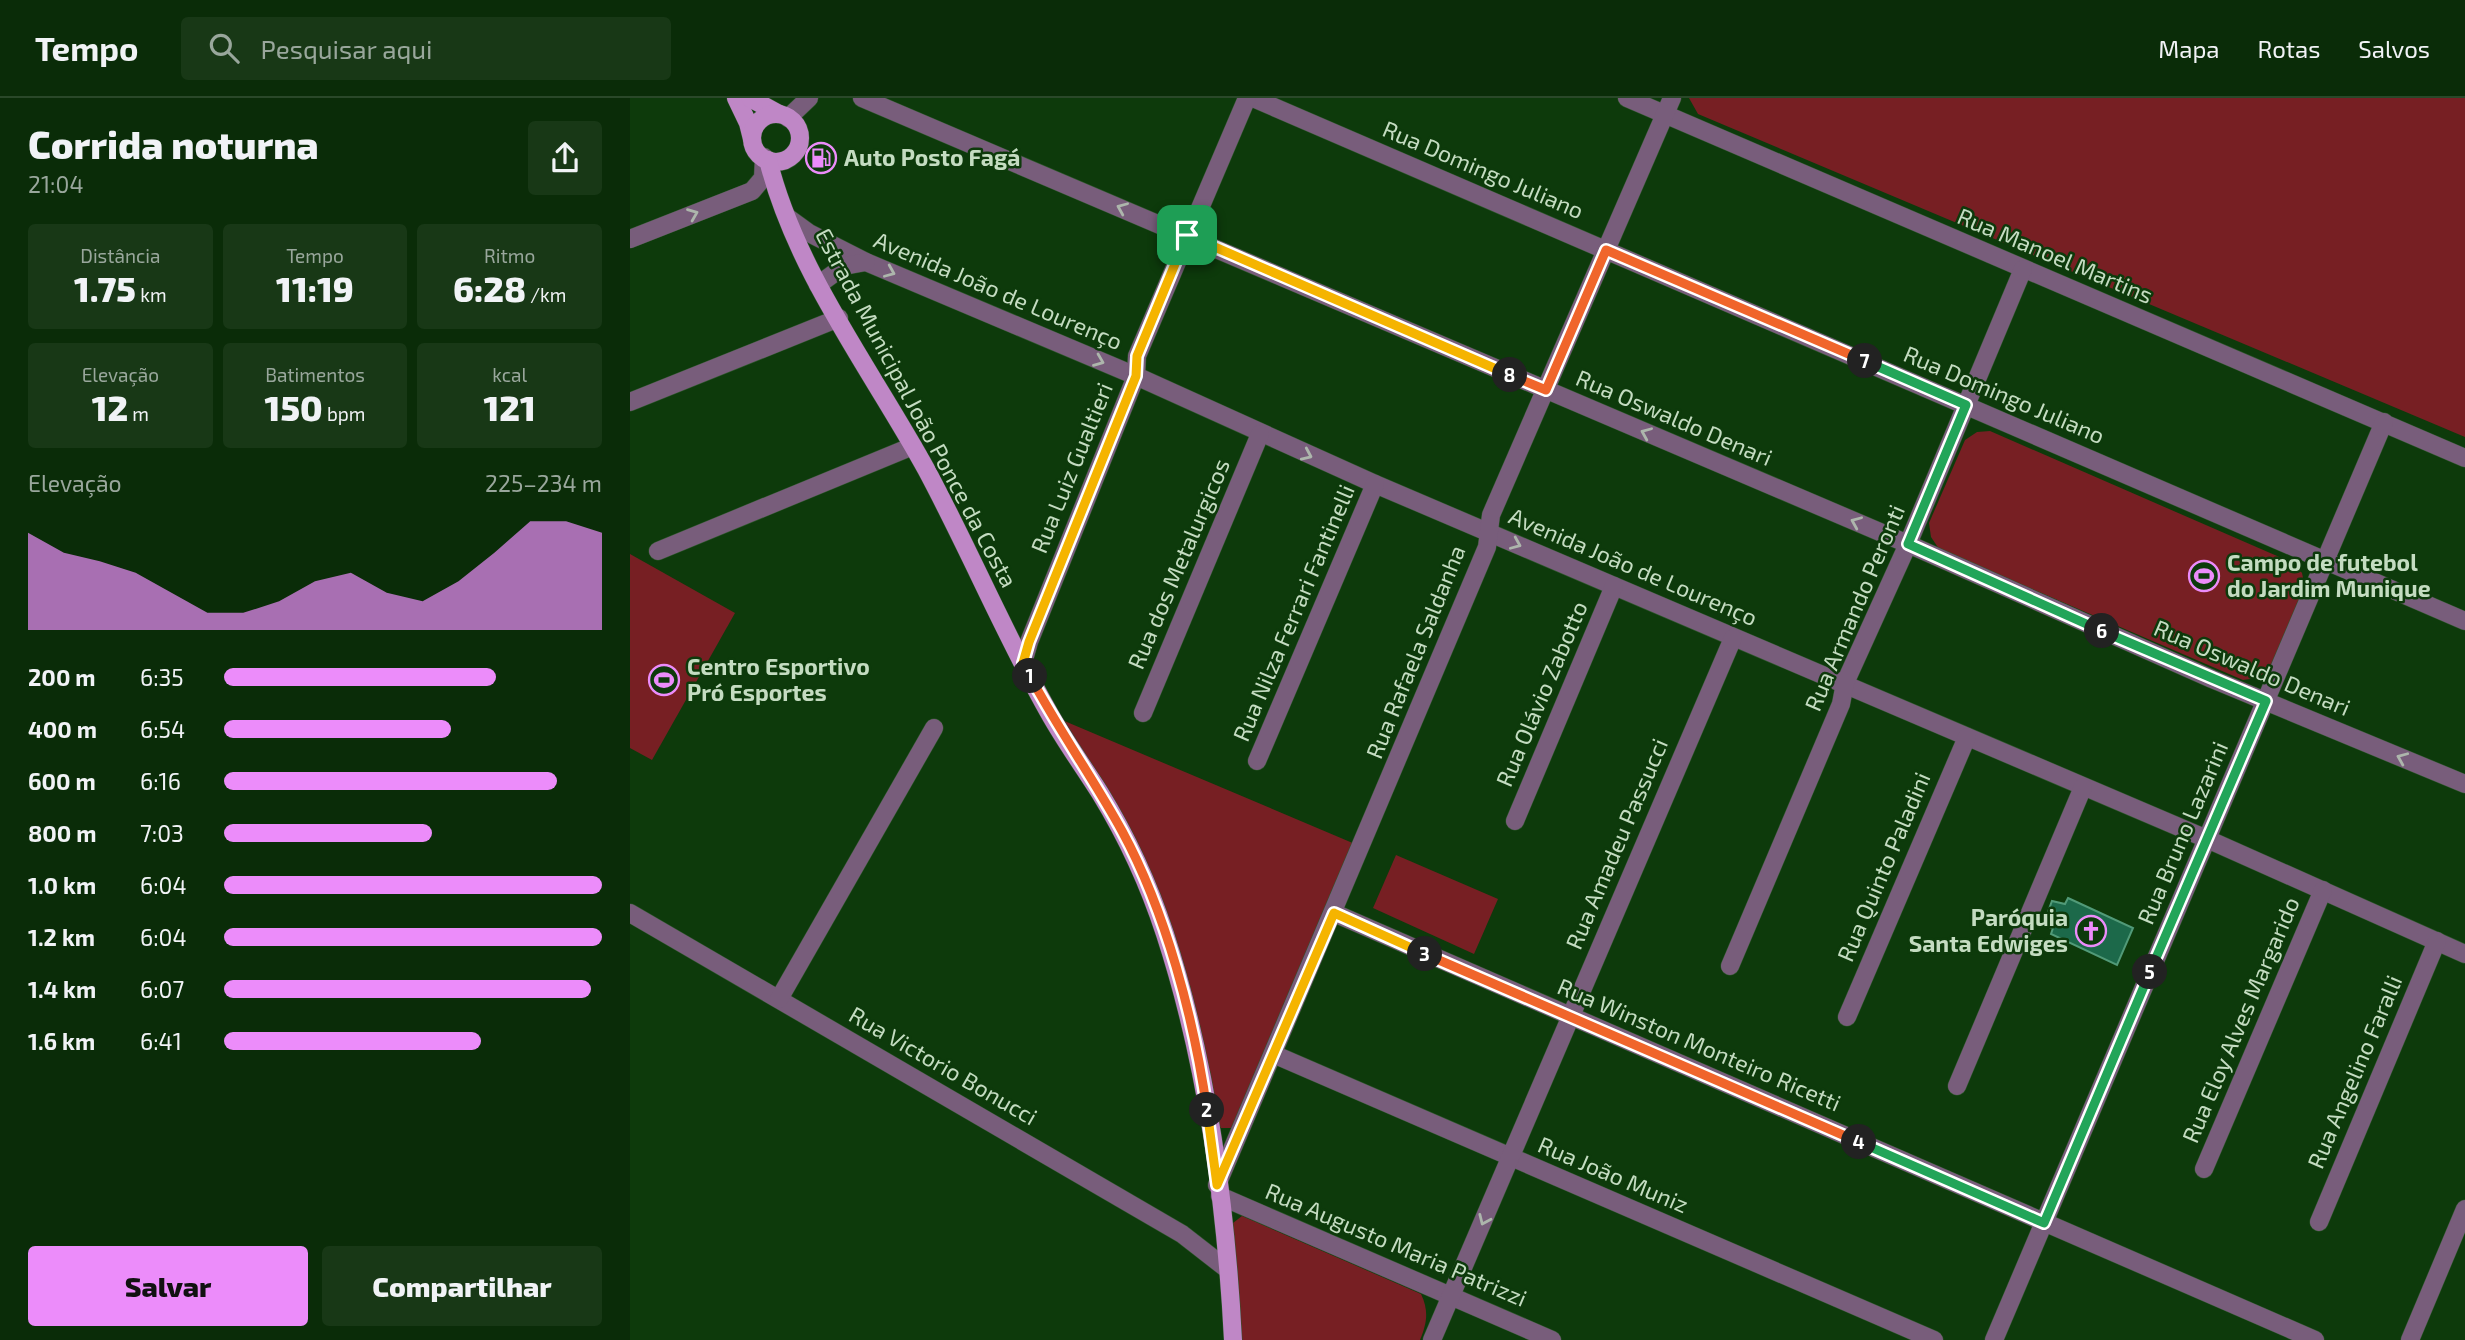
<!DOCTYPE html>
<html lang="pt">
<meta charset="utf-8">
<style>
:root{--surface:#0a2c08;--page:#183816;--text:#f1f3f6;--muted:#99a79c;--line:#2a4829;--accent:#ec8cfa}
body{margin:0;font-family:"Exo 2",sans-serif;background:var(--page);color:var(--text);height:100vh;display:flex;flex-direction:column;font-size:26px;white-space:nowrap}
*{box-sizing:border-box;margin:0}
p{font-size:23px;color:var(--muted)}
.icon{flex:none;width:38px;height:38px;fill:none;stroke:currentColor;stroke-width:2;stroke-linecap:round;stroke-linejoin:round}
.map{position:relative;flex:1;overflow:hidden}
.side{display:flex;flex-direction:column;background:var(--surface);width:630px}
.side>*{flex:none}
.pin{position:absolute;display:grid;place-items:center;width:60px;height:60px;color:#fff;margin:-30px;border-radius:14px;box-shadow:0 4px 10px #0006}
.km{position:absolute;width:35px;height:35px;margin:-18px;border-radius:50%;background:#222;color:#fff;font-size:19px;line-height:35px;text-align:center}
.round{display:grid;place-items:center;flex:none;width:74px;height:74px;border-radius:7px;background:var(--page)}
.summary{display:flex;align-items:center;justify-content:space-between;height:119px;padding:0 28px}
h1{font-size:38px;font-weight:800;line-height:52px}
.metrics{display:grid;grid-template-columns:repeat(3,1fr);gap:10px;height:119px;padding:7px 28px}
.metrics div{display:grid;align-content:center;border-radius:7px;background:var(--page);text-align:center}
.metrics b{font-size:35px;font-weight:800}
.metrics small{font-size:19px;font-weight:400}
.metrics p{font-size:19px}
.chart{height:196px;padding:14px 28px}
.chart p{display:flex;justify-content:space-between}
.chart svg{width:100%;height:126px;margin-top:7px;fill:var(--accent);opacity:.7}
.button{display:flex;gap:14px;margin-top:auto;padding:14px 28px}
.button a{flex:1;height:80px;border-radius:7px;background:var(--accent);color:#111;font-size:28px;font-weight:800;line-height:80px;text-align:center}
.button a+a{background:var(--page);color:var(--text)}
ul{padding:0 28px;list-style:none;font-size:23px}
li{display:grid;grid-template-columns:112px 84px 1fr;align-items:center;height:52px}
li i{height:18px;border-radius:9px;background:var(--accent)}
header{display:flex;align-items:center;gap:42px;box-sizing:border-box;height:98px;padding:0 35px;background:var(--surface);border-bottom:2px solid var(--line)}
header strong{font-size:33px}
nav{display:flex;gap:38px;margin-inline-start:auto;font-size:24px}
.search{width:490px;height:63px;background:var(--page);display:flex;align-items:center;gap:18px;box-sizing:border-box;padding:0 24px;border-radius:7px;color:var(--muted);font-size:26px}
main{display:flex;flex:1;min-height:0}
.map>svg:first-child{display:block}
.green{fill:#771f23}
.building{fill:#1c694a;stroke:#519a78;stroke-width:2}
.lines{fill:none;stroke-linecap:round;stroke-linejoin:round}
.minor-casing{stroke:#2e572c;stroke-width:19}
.major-casing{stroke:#2e572c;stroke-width:19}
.minor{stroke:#785d7b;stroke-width:18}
.major{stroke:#bf87c6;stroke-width:18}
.oneway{stroke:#adb6ac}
.split-1-casing{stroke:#fff;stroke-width:14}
.split-2-casing{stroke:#fff;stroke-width:14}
.split-3-casing{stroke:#fff;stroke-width:14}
.split-4-casing{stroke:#fff;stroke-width:14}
.split-5-casing{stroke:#fff;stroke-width:14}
.split-6-casing{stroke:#fff;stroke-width:14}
.split-7-casing{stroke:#fff;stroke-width:14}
.split-8-casing{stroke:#fff;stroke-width:14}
.split-9-casing{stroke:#fff;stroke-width:14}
.split-1{stroke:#f5b400;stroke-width:9}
.split-2{stroke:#f0652b;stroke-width:9}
.split-3{stroke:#f5b400;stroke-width:9}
.split-4{stroke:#f0652b;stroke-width:9}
.split-5{stroke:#22a559;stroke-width:9}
.split-6{stroke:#22a559;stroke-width:9}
.split-7{stroke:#22a559;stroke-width:9}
.split-8{stroke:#f0652b;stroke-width:9}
.split-9{stroke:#f5b400;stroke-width:9}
.labels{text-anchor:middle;stroke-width:5;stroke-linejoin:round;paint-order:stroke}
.poi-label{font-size:23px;font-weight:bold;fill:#c4dcc1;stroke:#0d3a0b;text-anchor:start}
.street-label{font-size:23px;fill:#c4dcc1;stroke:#0d3a0b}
</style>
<header>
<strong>Tempo</strong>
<div class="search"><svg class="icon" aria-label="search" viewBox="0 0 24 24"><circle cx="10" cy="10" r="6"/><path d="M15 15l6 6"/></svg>Pesquisar aqui</div>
<nav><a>Mapa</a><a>Rotas</a><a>Salvos</a></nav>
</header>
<main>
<section class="side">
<div class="summary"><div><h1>Corrida noturna</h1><p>21:04</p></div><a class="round"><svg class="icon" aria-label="share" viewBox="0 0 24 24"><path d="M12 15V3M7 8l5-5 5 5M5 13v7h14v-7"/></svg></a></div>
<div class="metrics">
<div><p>Distância</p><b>1.75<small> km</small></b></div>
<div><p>Tempo</p><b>11:19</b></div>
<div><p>Ritmo</p><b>6:28<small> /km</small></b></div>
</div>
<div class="metrics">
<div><p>Elevação</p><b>12<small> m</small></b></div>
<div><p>Batimentos</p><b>150<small> bpm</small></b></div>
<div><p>kcal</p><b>121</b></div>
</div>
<div class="chart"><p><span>Elevação</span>225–234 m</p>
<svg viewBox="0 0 160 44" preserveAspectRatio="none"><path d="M0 44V10L10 17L20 20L30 24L40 31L50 38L60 38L70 34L80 27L90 24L100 31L110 34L120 27L130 17L140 6L150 6L160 10V44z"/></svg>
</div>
<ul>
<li><b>200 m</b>6:35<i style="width:72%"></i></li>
<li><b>400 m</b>6:54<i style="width:60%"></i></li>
<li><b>600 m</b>6:16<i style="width:88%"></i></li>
<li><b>800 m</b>7:03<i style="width:55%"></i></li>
<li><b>1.0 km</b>6:04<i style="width:100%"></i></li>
<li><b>1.2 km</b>6:04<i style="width:100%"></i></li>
<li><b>1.4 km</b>6:07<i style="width:97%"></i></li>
<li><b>1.6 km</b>6:41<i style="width:68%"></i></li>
</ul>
<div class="button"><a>Salvar</a><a>Compartilhar</a></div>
</section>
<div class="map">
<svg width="1835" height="1242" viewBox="0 0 1835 1242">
<rect width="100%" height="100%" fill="#0d3a0b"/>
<!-- green -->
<g class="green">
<path d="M1059 0H1835V339L1068 16Z"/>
<path d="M1360 333 1663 465 1672 475 1675 489 1639 572 1627 580 1613 582 1309 451 1301 439 1299 425 1335 342 1347 334Z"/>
<path d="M0 456 105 515 22 662 0 650Z"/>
<path d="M425 619 725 746 602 1030H591L587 1026 542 839Z"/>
<path d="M766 757 868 801 844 856 743 810Z"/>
<path d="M612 1118 791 1196C799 1213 797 1225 790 1242H610L603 1125Z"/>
</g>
<!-- building -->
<path class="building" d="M1438 800 1503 830 1487 867 1421 836 1423 830 1419 829 1422 822 1416 819 1422 803 1435 806Z"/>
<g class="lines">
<!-- minor casing -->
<g class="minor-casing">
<g id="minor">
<path d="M232 0 1278 446 1582 581 1835 686"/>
<path d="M623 0 1835 523"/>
<path d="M997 0 1835 360"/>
<path d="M158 20 179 0"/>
<path d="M157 119 179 135 236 164 506 278 745 386 1577 741 1835 856"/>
<path d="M0 141 122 93 133 80 134 59"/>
<path d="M188 187 214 168 236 164"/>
<path d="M0 304 209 220"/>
<path d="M28 453 283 348"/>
<path d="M393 565 399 544 506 278 507 258 617 0"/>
<path d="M513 615 630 336"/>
<path d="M627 663 745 386"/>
<path d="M885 723 984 488"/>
<path d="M0 815 552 1136 597 1171"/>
<path d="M704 815 1685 1242"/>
<path d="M1100 868 1211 606 1215 585 1278 446 1393 171"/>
<path d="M149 901 304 630"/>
<path d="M1217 919 1337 639"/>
<path d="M643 956 1304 1242"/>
<path d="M1327 988 1453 689"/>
<path d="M1574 1071 1693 792"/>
<path d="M587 1087 857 449 861 417 1042 0"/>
<path d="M590 1098 922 1242"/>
<path d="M1689 1124 1807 843"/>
<path d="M802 1242 1103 540"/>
<path d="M1364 1242 1754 324"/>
<path d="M1780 1242 1835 1111"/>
</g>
</g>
<!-- major casing -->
<g class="major-casing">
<g id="major">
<path d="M106 0 118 25 122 41"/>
<path d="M120 0 149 16"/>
<circle cx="146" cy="40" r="24"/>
<path d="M138 62C166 174 241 271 296 371 339 451 374 535 418 613 434 642 453 668 470 695 497 739 519 787 535 836 577 965 596 1106 603 1242"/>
</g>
</g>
<!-- minor -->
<use href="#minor" class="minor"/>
<!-- major -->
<use href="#major" class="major"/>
</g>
<!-- one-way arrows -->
<defs><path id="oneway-chevron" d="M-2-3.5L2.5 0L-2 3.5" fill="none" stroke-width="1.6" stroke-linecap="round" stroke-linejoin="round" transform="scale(1.75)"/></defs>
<g class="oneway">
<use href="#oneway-chevron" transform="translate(492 110) rotate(-157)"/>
<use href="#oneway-chevron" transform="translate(63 116) rotate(-22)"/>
<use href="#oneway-chevron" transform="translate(260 174) rotate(23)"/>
<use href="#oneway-chevron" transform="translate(469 263) rotate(22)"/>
<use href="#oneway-chevron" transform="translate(1016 335) rotate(-157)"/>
<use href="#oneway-chevron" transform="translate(677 357) rotate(24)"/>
<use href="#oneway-chevron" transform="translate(1226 424) rotate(-157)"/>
<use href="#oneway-chevron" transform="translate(886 446) rotate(23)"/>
<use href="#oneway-chevron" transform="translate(1772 660) rotate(-157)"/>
<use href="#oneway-chevron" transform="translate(854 1122) rotate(114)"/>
</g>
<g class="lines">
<!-- split-1 casing -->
<g class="split-1-casing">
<path id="split-1" d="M400 578 393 565 399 544 506 278 507 258 557 137"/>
</g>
<!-- split-2 casing -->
<g class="split-2-casing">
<path id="split-2" d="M400 578C428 631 463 680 492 733 536 814 564 921 577 1012"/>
</g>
<!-- split-3 casing -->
<g class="split-3-casing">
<path id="split-3" d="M577 1012 587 1087 704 815 795 856"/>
</g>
<!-- split-4 casing -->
<g class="split-4-casing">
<path id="split-4" d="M795 856 1229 1044"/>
</g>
<!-- split-5 casing -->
<g class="split-5-casing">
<path id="split-5" d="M1229 1044 1414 1125 1520 874"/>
</g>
<!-- split-6 casing -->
<g class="split-6-casing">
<path id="split-6" d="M1472 533 1636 603 1520 874"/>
</g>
<!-- split-7 casing -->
<g class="split-7-casing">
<path id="split-7" d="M1235 263 1336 307 1278 446 1472 533"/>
</g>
<!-- split-8 casing -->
<g class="split-8-casing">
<path id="split-8" d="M880 277 916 292 976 152 1235 263"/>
</g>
<!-- split-9 casing -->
<g class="split-9-casing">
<path id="split-9" d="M557 137 880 277"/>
</g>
<!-- split-1 -->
<use href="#split-1" class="split-1"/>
<!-- split-2 -->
<use href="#split-2" class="split-2"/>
<!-- split-3 -->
<use href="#split-3" class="split-3"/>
<!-- split-4 -->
<use href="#split-4" class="split-4"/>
<!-- split-5 -->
<use href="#split-5" class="split-5"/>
<!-- split-6 -->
<use href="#split-6" class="split-6"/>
<!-- split-7 -->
<use href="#split-7" class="split-7"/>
<!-- split-8 -->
<use href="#split-8" class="split-8"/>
<!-- split-9 -->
<use href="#split-9" class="split-9"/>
</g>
<!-- icons -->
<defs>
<g id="fuel-ring" transform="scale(1.575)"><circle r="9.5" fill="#0d3a0b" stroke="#ec8cfa" stroke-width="1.5"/><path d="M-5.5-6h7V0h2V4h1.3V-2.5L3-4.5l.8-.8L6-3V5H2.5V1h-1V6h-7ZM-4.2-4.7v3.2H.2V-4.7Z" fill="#ec8cfa"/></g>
<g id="stadium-ring" transform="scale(1.575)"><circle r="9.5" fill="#0d3a0b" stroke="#ec8cfa" stroke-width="1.5"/><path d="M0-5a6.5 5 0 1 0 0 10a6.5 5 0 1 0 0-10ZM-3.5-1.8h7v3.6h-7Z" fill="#ec8cfa"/></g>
<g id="church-ring" transform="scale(1.575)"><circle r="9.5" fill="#0d3a0b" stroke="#ec8cfa" stroke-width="1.5"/><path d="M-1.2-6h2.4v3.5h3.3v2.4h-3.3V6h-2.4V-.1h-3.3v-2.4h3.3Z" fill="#ec8cfa"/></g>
</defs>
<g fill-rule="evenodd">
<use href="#fuel-ring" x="191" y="60"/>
<use href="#stadium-ring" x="1574" y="478"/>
<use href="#stadium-ring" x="34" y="582"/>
<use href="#church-ring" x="1461" y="833"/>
</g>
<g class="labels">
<!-- poi labels -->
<g class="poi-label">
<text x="214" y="68">Auto Posto Fagá</text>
<text x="1597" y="473">Campo de futebol<tspan x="1597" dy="26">do Jardim Munique</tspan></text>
<text x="57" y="577">Centro Esportivo<tspan x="57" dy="26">Pró Esportes</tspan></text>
<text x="1438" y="828" text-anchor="end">Paróquia<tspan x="1438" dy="26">Santa Edwiges</tspan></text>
</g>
<!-- street labels -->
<g class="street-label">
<text transform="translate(853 72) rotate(23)" y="8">Rua Domingo Juliano</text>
<text transform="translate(1425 158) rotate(23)" y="8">Rua Manoel Martins</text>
<text transform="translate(368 193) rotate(23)" y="8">Avenida João de Lourenço</text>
<text transform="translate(1374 297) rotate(23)" y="8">Rua Domingo Juliano</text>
<text transform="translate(286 310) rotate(62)" y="8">Estrada Municipal João Ponce da Costa</text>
<text transform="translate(1044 320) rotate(23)" y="8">Rua Oswaldo Denari</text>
<text transform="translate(442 370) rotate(-68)" y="8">Rua Luiz Gualtieri</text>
<text transform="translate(549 466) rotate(-67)" y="8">Rua dos Metalurgicos</text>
<text transform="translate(1003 469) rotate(23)" y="8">Avenida João de Lourenço</text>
<text transform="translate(1225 510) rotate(-67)" y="8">Rua Armando Peronti</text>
<text transform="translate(664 515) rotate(-67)" y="8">Rua Nilza Ferrari Fantinelli</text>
<text transform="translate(786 554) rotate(-68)" y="8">Rua Rafaela Saldanha</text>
<text transform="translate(1622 570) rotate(23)" y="8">Rua Oswaldo Denari</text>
<text transform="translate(912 596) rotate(-67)" y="8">Rua Olávio Zabotto</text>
<text transform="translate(1553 735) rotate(-67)" y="8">Rua Bruno Lazarini</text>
<text transform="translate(987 746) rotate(-67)" y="8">Rua Amadeu Passucci</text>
<text transform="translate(1254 769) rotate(-67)" y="8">Rua Quinto Paladini</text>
<text transform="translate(1611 922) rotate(-67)" y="8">Rua Eloy Alves Margarido</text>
<text transform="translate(1069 947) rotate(23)" y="8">Rua Winston Monteiro Ricetti</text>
<text transform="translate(313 968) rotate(30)" y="8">Rua Victorio Bonucci</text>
<text transform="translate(1725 974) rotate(-67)" y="8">Rua Angelino Faralli</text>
<text transform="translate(983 1077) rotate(23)" y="8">Rua João Muniz</text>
<text transform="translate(766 1147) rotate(23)" y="8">Rua Augusto Maria Patrizzi</text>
</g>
</g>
</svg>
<div class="pin" style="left:557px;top:137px;background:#1e9e55"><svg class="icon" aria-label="arrive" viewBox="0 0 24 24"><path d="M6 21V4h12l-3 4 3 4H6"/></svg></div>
<b class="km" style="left:400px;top:578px">1</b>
<b class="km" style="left:577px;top:1012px">2</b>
<b class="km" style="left:795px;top:856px">3</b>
<b class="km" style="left:1229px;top:1044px">4</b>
<b class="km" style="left:1520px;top:874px">5</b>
<b class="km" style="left:1472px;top:533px">6</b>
<b class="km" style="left:1235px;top:263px">7</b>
<b class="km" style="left:880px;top:277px">8</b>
</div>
</main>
